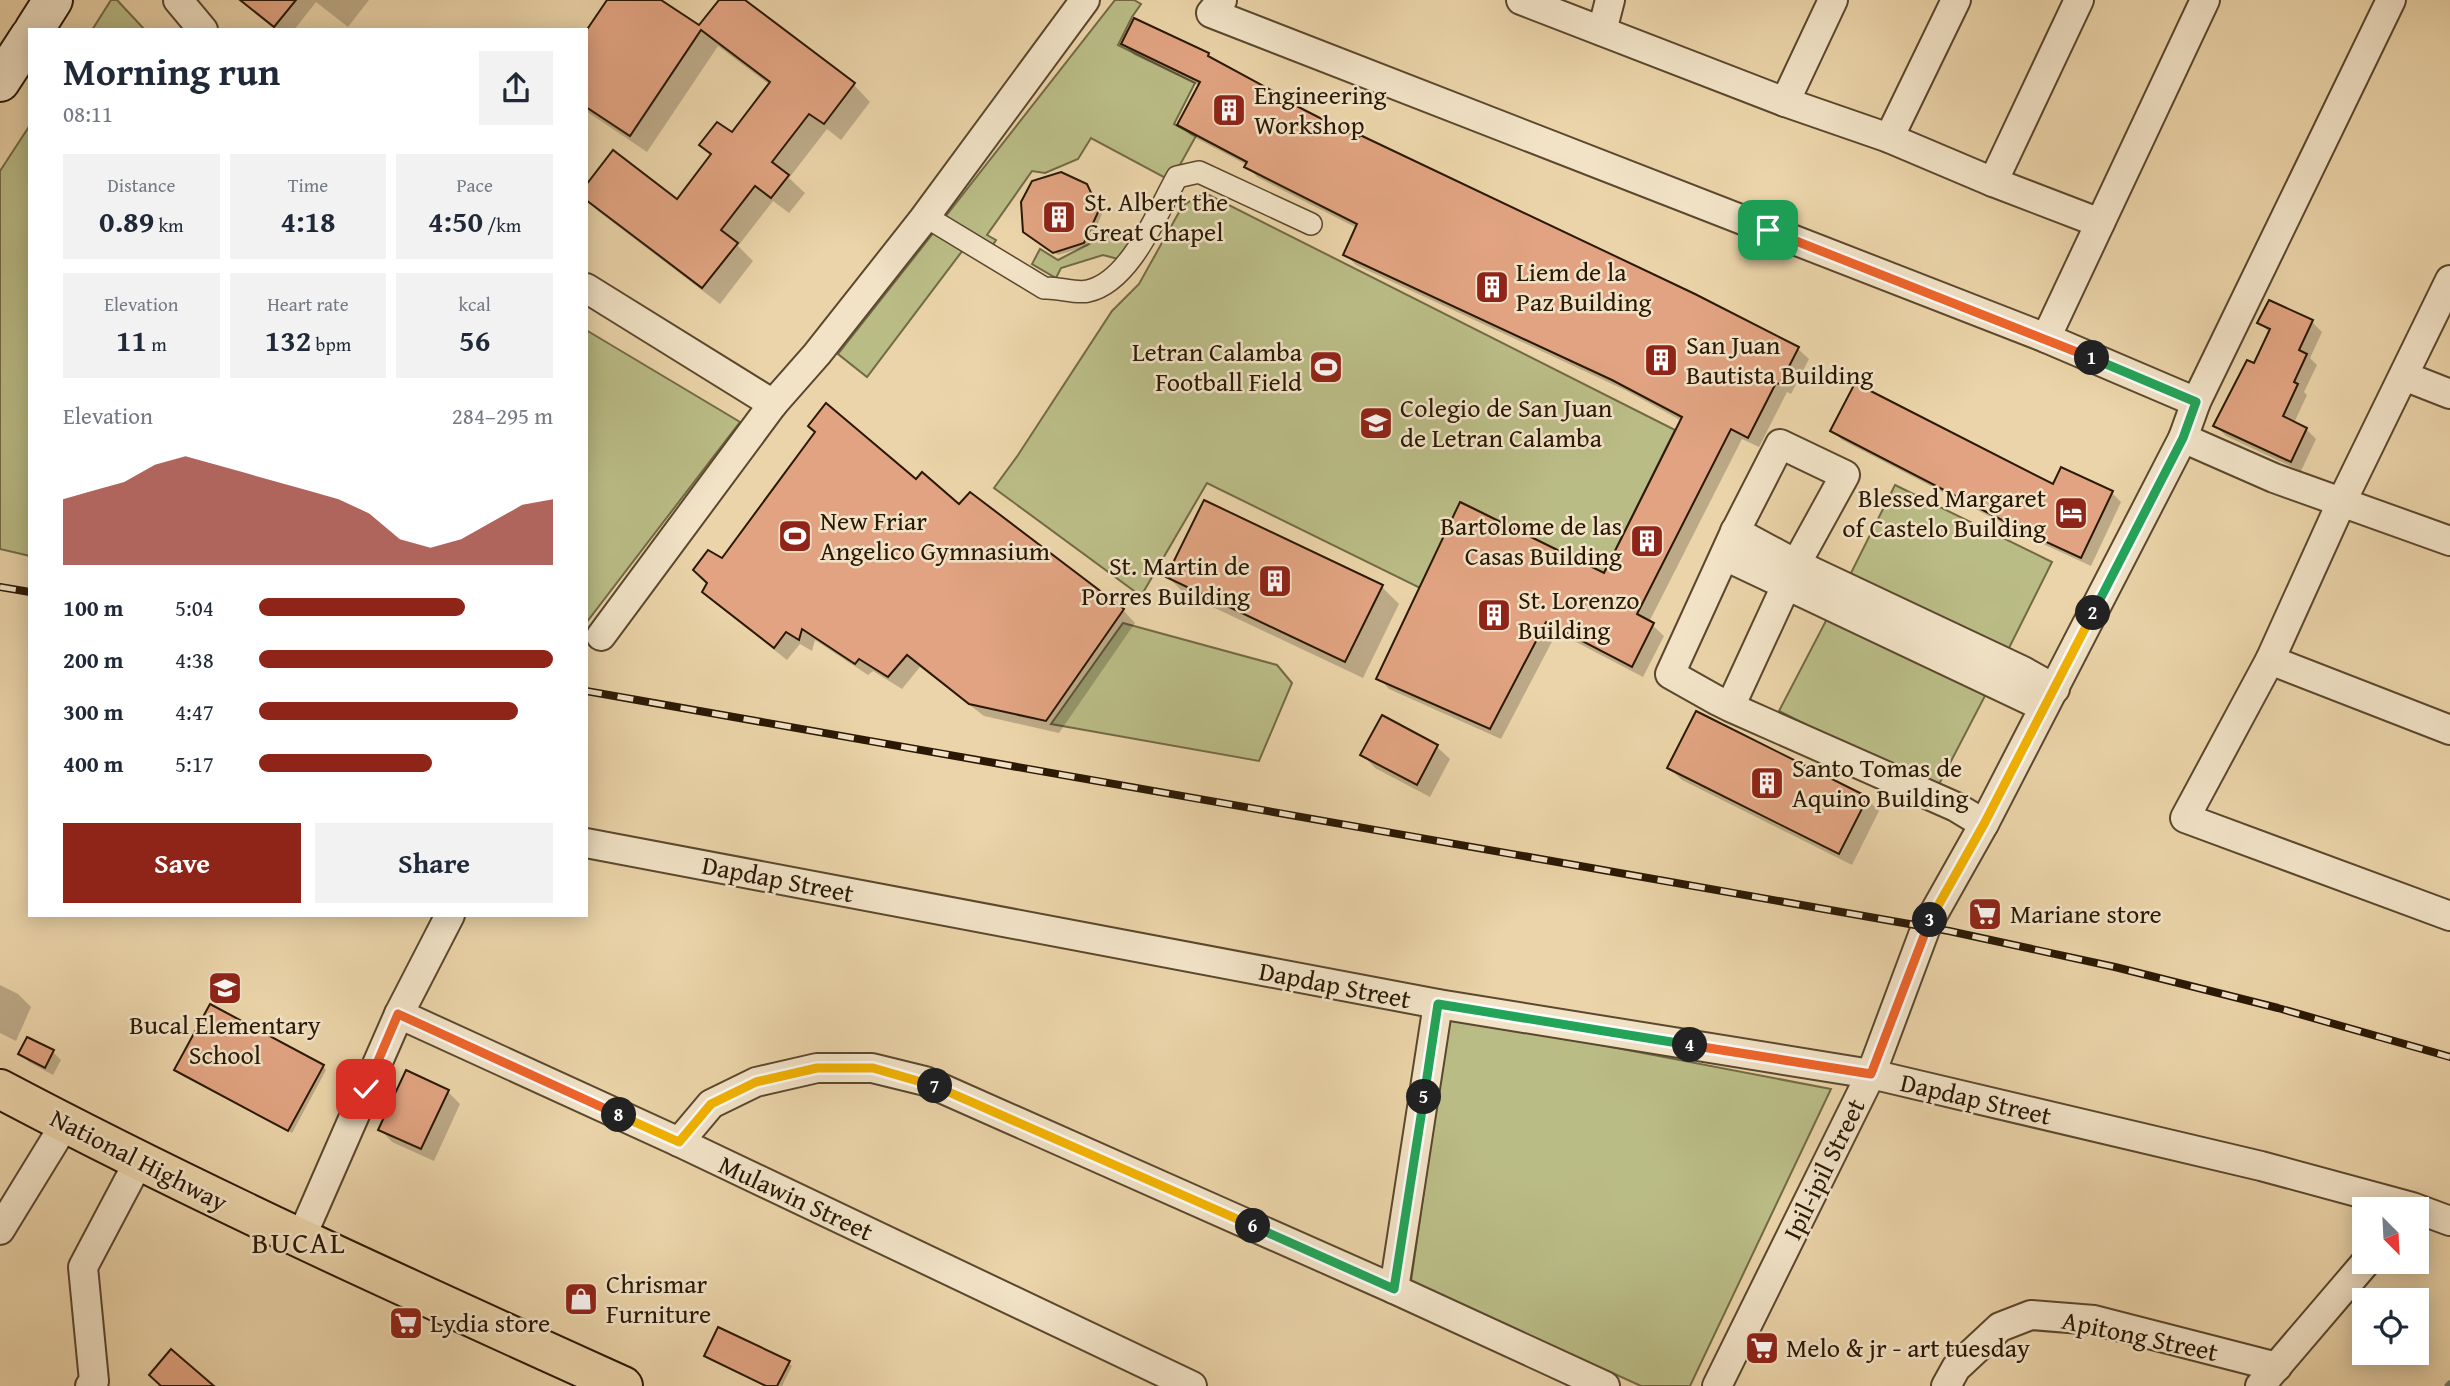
<!DOCTYPE html>
<meta charset="utf-8">
<style>
:root{--surface:#fff;--page:#f2f2f3;--text:#1f2937;--muted:#747a83;--accent:#8f2418}
body{margin:0;font-family:"Gentium Book Plus",serif;background:var(--page);color:var(--text);height:100vh;display:flex;flex-direction:column;font-size:26px;white-space:nowrap}
*{box-sizing:border-box;margin:0}
p{font-size:23px;color:var(--muted)}
.icon{flex:none;width:38px;height:38px;fill:none;stroke:currentColor;stroke-width:2;stroke-linecap:round;stroke-linejoin:round}
.map{position:relative;flex:1;overflow:hidden}
.details{position:absolute;left:28px;top:28px;width:560px;height:889px;display:flex;flex-direction:column;background:var(--surface);border-radius:0px;box-shadow:0 4px 18px #0003}
.details>*{flex:none}
.needle{width:46px;rotate:156deg}
.buttons{position:absolute;left:2352px;top:1197px;display:grid;gap:14px}
.buttons a{display:grid;place-items:center;width:77px;height:77px;border-radius:0px;background:var(--surface);box-shadow:0 4px 18px #0003;font-size:35px}
.pin{position:absolute;display:grid;place-items:center;width:60px;height:60px;color:#fff;margin:-30px;border-radius:14px;box-shadow:0 4px 10px #0006}
.km{position:absolute;width:35px;height:35px;margin:-18px;border-radius:50%;background:#222;color:#fff;font-size:19px;line-height:35px;text-align:center}
.round{display:grid;place-items:center;flex:none;width:74px;height:74px;border-radius:0px;background:var(--page)}
.summary{display:flex;align-items:center;justify-content:space-between;height:119px;padding:0 35px}
h1{font-size:38px;font-weight:800;line-height:52px}
.metrics{display:grid;grid-template-columns:repeat(3,1fr);gap:10px;height:119px;padding:7px 35px}
.metrics div{display:grid;align-content:center;border-radius:0px;background:var(--page);text-align:center}
.metrics b{font-size:30px;font-weight:800}
.metrics small{font-size:19px;font-weight:400}
.metrics p{font-size:19px}
.chart{height:196px;padding:14px 35px}
.chart p{display:flex;justify-content:space-between}
.chart svg{width:100%;height:126px;margin-top:7px;fill:var(--accent);opacity:.7}
.action{display:flex;gap:14px;margin-top:auto;padding:14px 35px}
.action a{flex:1;height:80px;border-radius:0px;background:var(--accent);color:#fff;font-size:28px;font-weight:800;line-height:80px;text-align:center}
.action a+a{background:var(--page);color:var(--text)}
ul{padding:0 35px;list-style:none;font-size:23px}
li{display:grid;grid-template-columns:112px 84px 1fr;align-items:center;height:52px}
li i{height:18px;border-radius:9px;background:var(--accent)}
.map>svg:first-child{display:block}
.green{fill:#babc86;stroke:#726a45;stroke-width:2}
.shadow{fill:#0003}
.lines{fill:none;stroke-linecap:round;stroke-linejoin:round}
.stream{stroke:#6c7868;stroke-width:7}
.building{fill:#e1a381;stroke:#2a1804;stroke-width:2}
.pedestrian-casing{stroke:#5a472d;stroke-width:24}
.minor-casing{stroke:#5a472d;stroke-width:32}
.secondary-casing{stroke:#2a1804;stroke-width:42}
.primary-casing{stroke:#2a1804;stroke-width:42}
.pedestrian{stroke:#f2e3c7;stroke-width:21}
.minor{stroke:#f2e3c7;stroke-width:28}
.secondary{stroke:#f2e3c7;stroke-width:38}
.primary{stroke:#ebd4a9;stroke-width:38}
.rail-casing{stroke:#2a1804;stroke-width:8}
.rail{stroke:#f2e3c7;stroke-width:5;stroke-dasharray:16;stroke-linecap:butt}
.split-1-casing{stroke:#fff;stroke-width:14}
.split-2-casing{stroke:#fff;stroke-width:14}
.split-3-casing{stroke:#fff;stroke-width:14}
.split-4-casing{stroke:#fff;stroke-width:14}
.split-5-casing{stroke:#fff;stroke-width:14}
.split-6-casing{stroke:#fff;stroke-width:14}
.split-7-casing{stroke:#fff;stroke-width:14}
.split-8-casing{stroke:#fff;stroke-width:14}
.split-9-casing{stroke:#fff;stroke-width:14}
.split-1{stroke:#f0652b;stroke-width:9}
.split-2{stroke:#22a559;stroke-width:9}
.split-3{stroke:#f5b400;stroke-width:9}
.split-4{stroke:#f0652b;stroke-width:9}
.split-5{stroke:#22a559;stroke-width:9}
.split-6{stroke:#22a559;stroke-width:9}
.split-7{stroke:#f5b400;stroke-width:9}
.split-8{stroke:#f5b400;stroke-width:9}
.split-9{stroke:#f0652b;stroke-width:9}
.labels{text-anchor:middle;stroke-width:5;stroke-linejoin:round;paint-order:stroke}
.poi-label{font-size:26px;fill:#2a1804;stroke:#f2e3c7;text-anchor:start}
.street-label{font-size:26px;fill:#2a1804;stroke:#f2e3c7}
.quarter-label{font-size:30px;letter-spacing:2px;fill:#2a1804;stroke:#f2e3c7}
</style>
<div class="map">
<svg width="2450" height="1386" viewBox="0 0 2450 1386">
<rect width="100%" height="100%" fill="#ebd4a9"/>
<filter id="stains"><feTurbulence type="fractalNoise" baseFrequency=".00286" numOctaves="4"/><feColorMatrix values="0 0 0 0 .2 0 0 0 0 .09 0 0 0 0 .02 0 0 0 .5 -.17"/></filter>
<radialGradient id="worn" r=".72"><stop offset=".6" stop-color="#630" stop-opacity="0"/><stop offset="1" stop-color="#630" stop-opacity=".3"/></radialGradient>
<!-- green -->
<g class="green">
<path d="M111 0H117L145 30H92Z"/>
<path d="M1115 0H1134L1141 4 1132 17 1118 45 1195 83 1174 124 1196 136 1171 181 1091 138 1078 159 1045 173 1032 171 987 235 996 240 988 252 942 221Z"/>
<path d="M30 125V556L0 549V171Z"/>
<path d="M1205 193 1675 430 1604 573 1461 502 1420 588 1207 483 1141 596 994 488 1018 455 1112 311 1139 284 1183 205Z"/>
<path d="M938 227 966 246 867 377 838 354Z"/>
<path d="M1098 229 1130 241 1122 260 1103 255 1061 268 1056 278 1032 264 1040 249 1058 260 1093 242Z"/>
<path d="M586 330 740 422 586 623Z"/>
<path d="M1895 485 2052 562 2004 658 1847 581Z"/>
<path d="M1830 613 1987 692 1936 790 1779 711Z"/>
<path d="M1123 623 1277 665 1292 683 1259 761 1051 724Z"/>
<path d="M1449 1016 1831 1089 1690 1386H1641L1411 1281Z"/>
</g>
<!-- shadow -->
<g class="shadow">
<path d="M240 0H369L348 27 316 2 294 30H276Z"/>
<path d="M609 0H658L700 28 721 0H742L854 85 870 102 841 140 827 129 789 178 805 193 789 213 773 201 738 246 753 261 720 304 598 211 586 199 678 201 712 156 702 145 732 135 770 85 718 46 647 152 586 111V34Z"/>
<path d="M1123 44 1208 55 1216 63 1279 96 1286 103 1798 349 1809 359 1791 394 1787 392 1759 447 1742 439 1649 622 1664 636 1643 677 1557 632 1501 739 1389 689 1379 678 1605 575 1682 421 1625 390 1356 265 1345 254 1357 228 1257 177 1247 165 1190 135 1179 124 1200 86 1134 55Z"/>
<path d="M1086 185 1102 214 1088 246 1058 255 1029 235Z"/>
<path d="M2312 322 2322 332 2310 358 2317 365 2304 392 2307 395 2294 423 2306 429 2316 439 2301 471 2226 436 2216 426 2255 365 2270 333 2260 323Z"/>
<path d="M1832 430 2054 486 2112 493 2121 502 2091 566 2041 543 1842 440Z"/>
<path d="M916 481 1123 610 1135 623 1059 733 984 716 920 667 902 689 873 671 868 675 815 640 812 651 800 644 787 660 717 605 704 592 722 560Z"/>
<path d="M1168 577 1382 587 1399 604 1363 678 1185 594Z"/>
<path d="M1382 718 1437 747 1450 759 1430 797 1375 768 1363 755Z"/>
<path d="M1669 768 1867 799 1879 811 1852 865 1682 780Z"/>
<path d="M0 985 18 994 31 1007 16 1041 0 1033Z"/>
<path d="M53 1052 61 1060 53 1075 29 1062 20 1054Z"/>
<path d="M323 1066 326 1070 292 1133 176 1070Z"/>
<path d="M448 1092 460 1104 434 1161 392 1142 380 1129Z"/>
<path d="M706 1355 788 1363 792 1366 782 1386H765Z"/>
</g>
<g class="lines">
<!-- stream -->
<path class="stream" d="M2448 1386 2450 1384"/>
</g>
<!-- building -->
<g class="building">
<path d="M240 0H296L274 27Z"/>
<path d="M607 0H661L699 25 719 0H745L855 83 824 124 809 114 772 162 789 175 771 198 755 186 721 230 738 243 702 288 586 200V185L613 150 677 199 711 154 699 145 717 122 732 132 770 82 701 30 630 136 586 107V31Z"/>
<path d="M1134 18 1209 53 1208 56 1280 95 1279 97 1359 138 1360 135 1695 294 1799 347 1780 384 1776 383 1748 438 1731 429 1637 614 1654 623 1632 667 1546 622 1490 729 1376 679 1460 502 1604 573 1682 417 1612 380 1343 255 1357 224 1244 167 1247 162 1177 125 1200 82 1121 44Z"/>
<path d="M1061 172 1087 184 1099 210 1084 243 1053 253 1023 232 1021 202 1032 181Z"/>
<path d="M2269 300 2313 320 2299 350 2307 354 2294 382 2298 384 2283 416 2307 428 2291 462 2213 426 2247 360 2254 363 2270 329 2257 323Z"/>
<path d="M1855 383 2053 484 2061 467 2113 491 2081 558 2029 534 1830 431Z"/>
<path d="M826 403 916 479 922 472 959 504 970 492 1124 609 1046 721 969 704 907 655 888 677 859 659 855 664 802 629 799 640 786 632 774 648 702 592 707 583 693 570 708 550 722 558 815 432 808 426Z"/>
<path d="M1204 500 1383 585 1345 662 1166 577Z"/>
<path d="M1696 711 1868 797 1839 854 1667 768Z"/>
<path d="M1382 715 1438 745 1417 785 1360 755Z"/>
<path d="M210 1004 324 1065 288 1131 174 1070Z"/>
<path d="M27 1037 54 1050 45 1068 18 1054Z"/>
<path d="M406 1070 449 1090 421 1149 378 1130Z"/>
<path d="M718 1327 790 1361 777 1386H766L704 1356Z"/>
<path d="M171 1349 214 1386H161L149 1375Z"/>
</g>
<g class="lines">
<!-- pedestrian casing -->
<g class="pedestrian-casing">
<path id="pedestrian" d="M925 216 1044 288C1058 287 1076 294 1088 291 1130 282 1157 213 1177 177L1199 172 1311 224"/>
</g>
<!-- minor casing -->
<g class="minor-casing">
<g id="minor">
<path d="M178 0 203 30"/>
<path d="M1222 0 1211 13 2046 338 2196 402"/>
<path d="M1521 0 1785 102 1889 138 1993 182 2100 223"/>
<path d="M1602 31 1610 0"/>
<path d="M1785 102 1833 0"/>
<path d="M1889 138 1956 0"/>
<path d="M1993 182 2079 0"/>
<path d="M2450 280 2342 501 2270 660 2185 818 2450 916"/>
<path d="M586 288 773 404"/>
<path d="M2046 338 2205 0"/>
<path d="M2404 376 2450 394"/>
<path d="M2183 438 2274 478 2450 541"/>
<path d="M1735 531 1796 564 2023 671 2055 689"/>
<path d="M1725 556 2044 707"/>
<path d="M601 636 773 404 817 354 922 221 1085 0"/>
<path d="M2270 660 2450 730"/>
<path d="M1730 707 1796 564 1845 475 1780 444 1734 534 1670 674 1718 701 1730 707 1956 807 1984 824"/>
<path d="M586 843 1438 1004 1871 1074 2261 1166 2412 1207 2450 1221"/>
<path d="M399 1014 679 1142 1192 1386"/>
<path d="M679 1142 711 1104 756 1082 817 1068H872L925 1081 1394 1289 1605 1386"/>
<path d="M0 1230 65 1124"/>
<path d="M300 1240 399 1014 450 915"/>
<path d="M1394 1289 1438 1004"/>
<path d="M90 1386 94 1381 83 1267 139 1161"/>
<path d="M1717 1386 1871 1074 1926 927 1984 824 2183 438 2196 402 2391 0"/>
<path d="M1946 1386 1956 1368 2000 1327 2031 1315 2094 1320 2277 1367"/>
<path d="M2260 1386 2366 1262"/>
</g>
</g>
<!-- secondary casing -->
<g class="secondary-casing">
<g id="secondary">
<path d="M34 30 53 0"/>
<path d="M0 82 30 36"/>
</g>
</g>
<!-- primary casing -->
<g class="primary-casing">
<path id="primary" d="M0 1089C204 1197 413 1291 623 1386"/>
</g>
<!-- pedestrian -->
<use href="#pedestrian" class="pedestrian"/>
<!-- minor -->
<use href="#minor" class="minor"/>
<!-- secondary -->
<use href="#secondary" class="secondary"/>
<!-- primary -->
<use href="#primary" class="primary"/>
<!-- rail casing -->
<g class="rail-casing">
<g id="rail">
<path d="M0 587 30 592"/>
<path d="M586 691 1949 931 2115 967 2278 1008 2450 1057"/>
</g>
</g>
<!-- rail -->
<use href="#rail" class="rail"/>
</g>
<g class="lines">
<!-- split-1 casing -->
<g class="split-1-casing">
<path id="split-1" d="M1768 230 2092 358"/>
</g>
<!-- split-2 casing -->
<g class="split-2-casing">
<path id="split-2" d="M2092 358 2196 402 2183 438 2093 613"/>
</g>
<!-- split-3 casing -->
<g class="split-3-casing">
<path id="split-3" d="M1930 920 1984 824 2093 613"/>
</g>
<!-- split-4 casing -->
<g class="split-4-casing">
<path id="split-4" d="M1690 1045 1871 1074 1930 920"/>
</g>
<!-- split-5 casing -->
<g class="split-5-casing">
<path id="split-5" d="M1424 1097 1438 1004 1690 1045"/>
</g>
<!-- split-6 casing -->
<g class="split-6-casing">
<path id="split-6" d="M1253 1226 1394 1289 1424 1097"/>
</g>
<!-- split-7 casing -->
<g class="split-7-casing">
<path id="split-7" d="M935 1086 1253 1226"/>
</g>
<!-- split-8 casing -->
<g class="split-8-casing">
<path id="split-8" d="M619 1115 679 1142 711 1104 756 1082 817 1068H873L935 1086"/>
</g>
<!-- split-9 casing -->
<g class="split-9-casing">
<path id="split-9" d="M366 1089 398 1014 619 1115"/>
</g>
<!-- split-1 -->
<use href="#split-1" class="split-1"/>
<!-- split-2 -->
<use href="#split-2" class="split-2"/>
<!-- split-3 -->
<use href="#split-3" class="split-3"/>
<!-- split-4 -->
<use href="#split-4" class="split-4"/>
<!-- split-5 -->
<use href="#split-5" class="split-5"/>
<!-- split-6 -->
<use href="#split-6" class="split-6"/>
<!-- split-7 -->
<use href="#split-7" class="split-7"/>
<!-- split-8 -->
<use href="#split-8" class="split-8"/>
<!-- split-9 -->
<use href="#split-9" class="split-9"/>
</g>
<!-- icons -->
<defs>
<g id="building-square" transform="scale(1.75)"><rect x="-9" y="-9" width="18" height="18" rx="4" fill="#8f2418" stroke="#f2e3c7"/><path d="M-4-6H4V6H1V3H-1V6H-4ZM-2.5-4.3h1.7v1.8h-1.7ZM.8-4.3h1.7v1.8H.8ZM-2.5-1h1.7V.8h-1.7ZM.8-1h1.7V.8H.8Z" fill="#fff"/></g>
<g id="stadium-square" transform="scale(1.75)"><rect x="-9" y="-9" width="18" height="18" rx="4" fill="#8f2418" stroke="#f2e3c7"/><path d="M0-5a6.5 5 0 1 0 0 10a6.5 5 0 1 0 0-10ZM-3.5-1.8h7v3.6h-7Z" fill="#fff"/></g>
<g id="university-square" transform="scale(1.75)"><rect x="-9" y="-9" width="18" height="18" rx="4" fill="#8f2418" stroke="#f2e3c7"/><path d="M0-5L7-2L0 1L-7-2ZM-4 1L0 2.5L4 1V4Q0 6-4 4Z" fill="#fff"/></g>
<g id="hotel-square" transform="scale(1.75)"><rect x="-9" y="-9" width="18" height="18" rx="4" fill="#8f2418" stroke="#f2e3c7"/><path d="M-6-4.5h1.5V1H6V5H4.5V3h-9V5H-6ZM-4 0a1.8 1.8 0 1 1 3.6 0ZM.5 0V-2.5h3Q6-2.5 6 0Z" fill="#fff"/></g>
<g id="supermarket-square" transform="scale(1.75)"><rect x="-9" y="-9" width="18" height="18" rx="4" fill="#8f2418" stroke="#f2e3c7"/><path d="M-6-5.5h2.5l.6 2H6L4.5 2H-2.5L-4.4-4H-6ZM-1.5 3.2a1.3 1.3 0 1 0 .1 0ZM3 3.2a1.3 1.3 0 1 0 .1 0Z" fill="#fff"/></g>
<g id="school-square" transform="scale(1.75)"><rect x="-9" y="-9" width="18" height="18" rx="4" fill="#8f2418" stroke="#f2e3c7"/><path d="M0-5L7-2L0 1L-7-2ZM-4 1L0 2.5L4 1V4Q0 6-4 4Z" fill="#fff"/></g>
<g id="shop-square" transform="scale(1.75)"><rect x="-9" y="-9" width="18" height="18" rx="4" fill="#8f2418" stroke="#f2e3c7"/><path d="M-5-2.5h2.3a2.7 3.5 0 0 1 5.4 0H5L5.5 6h-11ZM-1.5-2.5h3a1.5 2.3 0 0 0-3 0Z" fill="#fff"/></g>
</defs>
<g fill-rule="evenodd">
<use href="#building-square" x="1229" y="110"/>
<use href="#building-square" x="1059" y="217"/>
<use href="#building-square" x="1492" y="287"/>
<use href="#building-square" x="1661" y="360"/>
<use href="#stadium-square" x="1326" y="367"/>
<use href="#university-square" x="1376" y="423"/>
<use href="#hotel-square" x="2071" y="513"/>
<use href="#stadium-square" x="795" y="536"/>
<use href="#building-square" x="1647" y="541"/>
<use href="#building-square" x="1275" y="581"/>
<use href="#building-square" x="1494" y="615"/>
<use href="#building-square" x="1767" y="783"/>
<use href="#supermarket-square" x="1985" y="914"/>
<use href="#school-square" x="225" y="988"/>
<use href="#shop-square" x="581" y="1299"/>
<use href="#supermarket-square" x="406" y="1323"/>
<use href="#supermarket-square" x="1762" y="1348"/>
</g>
<g class="labels">
<!-- poi labels -->
<g class="poi-label">
<text x="1254" y="104">Engineering<tspan x="1254" dy="30">Workshop</tspan></text>
<text x="1084" y="211">St. Albert the<tspan x="1084" dy="30">Great Chapel</tspan></text>
<text x="1516" y="281">Liem de la<tspan x="1516" dy="30">Paz Building</tspan></text>
<text x="1686" y="354">San Juan<tspan x="1686" dy="30">Bautista Building</tspan></text>
<text x="1302" y="361" text-anchor="end">Letran Calamba<tspan x="1302" dy="30">Football Field</tspan></text>
<text x="1400" y="417">Colegio de San Juan<tspan x="1400" dy="30">de Letran Calamba</tspan></text>
<text x="2046" y="507" text-anchor="end">Blessed Margaret<tspan x="2046" dy="30">of Castelo Building</tspan></text>
<text x="820" y="530">New Friar<tspan x="820" dy="30">Angelico Gymnasium</tspan></text>
<text x="1622" y="535" text-anchor="end">Bartolome de las<tspan x="1622" dy="30">Casas Building</tspan></text>
<text x="1250" y="575" text-anchor="end">St. Martin de<tspan x="1250" dy="30">Porres Building</tspan></text>
<text x="1518" y="609">St. Lorenzo<tspan x="1518" dy="30">Building</tspan></text>
<text x="1792" y="777">Santo Tomas de<tspan x="1792" dy="30">Aquino Building</tspan></text>
<text x="2010" y="923">Mariane store</text>
<text x="225" y="1034" text-anchor="middle">Bucal Elementary<tspan x="225" dy="30">School</tspan></text>
<text x="606" y="1293">Chrismar<tspan x="606" dy="30">Furniture</tspan></text>
<text x="430" y="1332">Lydia store</text>
<text x="1786" y="1357">Melo &amp; jr - art tuesday</text>
</g>
<!-- street labels -->
<g class="street-label">
<text transform="translate(778 879) rotate(11)" y="9">Dapdap Street</text>
<text transform="translate(1335 985) rotate(11)" y="9">Dapdap Street</text>
<text transform="translate(1976 1099) rotate(13)" y="9">Dapdap Street</text>
<text transform="translate(139 1160) rotate(27)" y="9">National Highway</text>
<text transform="translate(1824 1169) rotate(-64)" y="9">Ipil-ipil Street</text>
<text transform="translate(796 1198) rotate(25)" y="9">Mulawin Street</text>
<text transform="translate(2140 1336) rotate(12)" y="9">Apitong Street</text>
</g>
<!-- quarter labels -->
<g class="quarter-label">
<text x="299" y="1253">BUCAL</text>
</g>
</g>
<rect width="100%" height="100%" filter="url(#stains)"/>
<rect width="100%" height="100%" fill="url(#worn)"/>
</svg>
<div class="buttons">
<a><svg class="needle" viewBox="-14 -14 28 28"><path d="M0-13l5 13h-10z" fill="#e53935"/><path d="M0 13l5-13h-10z" fill="#747a83"/></svg></a>
<a><svg class="icon" aria-label="locate" viewBox="0 0 24 24"><circle cx="12" cy="12" r="6"/><path d="M12 2v4M12 18v4M2 12h4M18 12h4"/></svg></a>
</div>
<div class="pin" style="left:1768px;top:230px;background:#1e9e55"><svg class="icon" aria-label="arrive" viewBox="0 0 24 24"><path d="M6 21V4h12l-3 4 3 4H6"/></svg></div>
<div class="pin" style="left:366px;top:1089px;background:#d93025"><svg class="icon" aria-label="check" viewBox="0 0 24 24"><path d="M5 12l5 5 9-10"/></svg></div>
<b class="km" style="left:2092px;top:358px">1</b>
<b class="km" style="left:2093px;top:613px">2</b>
<b class="km" style="left:1930px;top:920px">3</b>
<b class="km" style="left:1690px;top:1045px">4</b>
<b class="km" style="left:1424px;top:1097px">5</b>
<b class="km" style="left:1253px;top:1226px">6</b>
<b class="km" style="left:935px;top:1086px">7</b>
<b class="km" style="left:619px;top:1115px">8</b>
<section class="details">
<div class="summary"><div><h1>Morning run</h1><p>08:11</p></div><a class="round"><svg class="icon" aria-label="share" viewBox="0 0 24 24"><path d="M12 15V3M7 8l5-5 5 5M5 13v7h14v-7"/></svg></a></div>
<div class="metrics">
<div><p>Distance</p><b>0.89<small> km</small></b></div>
<div><p>Time</p><b>4:18</b></div>
<div><p>Pace</p><b>4:50<small> /km</small></b></div>
</div>
<div class="metrics">
<div><p>Elevation</p><b>11<small> m</small></b></div>
<div><p>Heart rate</p><b>132<small> bpm</small></b></div>
<div><p>kcal</p><b>56</b></div>
</div>
<div class="chart"><p><span>Elevation</span>284–295 m</p>
<svg viewBox="0 0 160 44" preserveAspectRatio="none"><path d="M0 44V21L10 18L20 15L30 9L40 6L50 9L60 12L70 15L80 18L90 21L100 26L110 35L120 38L130 35L140 29L150 23L160 21V44z"/></svg>
</div>
<ul>
<li><b>100 m</b>5:04<i style="width:70%"></i></li>
<li><b>200 m</b>4:38<i style="width:100%"></i></li>
<li><b>300 m</b>4:47<i style="width:88%"></i></li>
<li><b>400 m</b>5:17<i style="width:59%"></i></li>
</ul>
<div class="action"><a>Save</a><a>Share</a></div>
</section>
</div>
